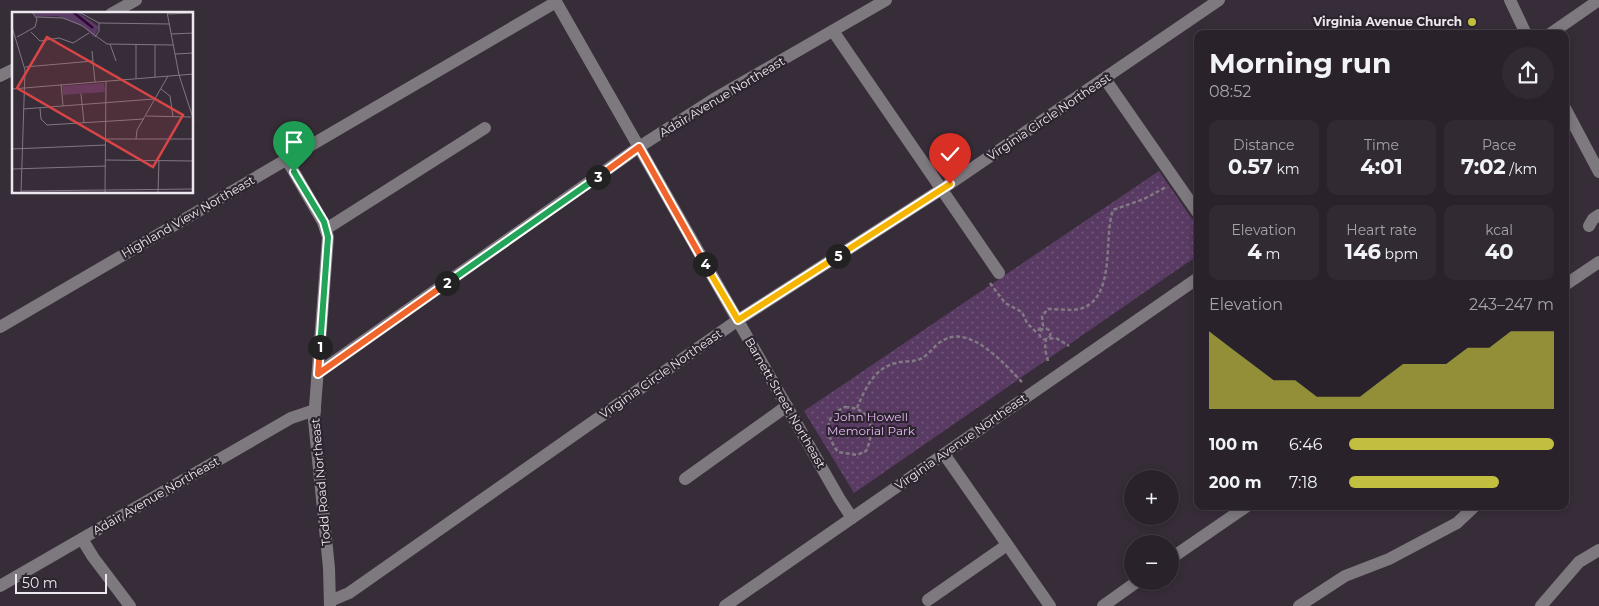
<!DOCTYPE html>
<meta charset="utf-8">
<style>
:root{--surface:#29222b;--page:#312a33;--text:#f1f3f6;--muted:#a5a4a9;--line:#453f47;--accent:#c1be40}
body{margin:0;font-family:Montserrat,sans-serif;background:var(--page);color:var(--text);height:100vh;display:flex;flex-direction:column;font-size:19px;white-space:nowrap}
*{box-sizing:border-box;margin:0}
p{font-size:16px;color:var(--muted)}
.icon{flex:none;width:28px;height:28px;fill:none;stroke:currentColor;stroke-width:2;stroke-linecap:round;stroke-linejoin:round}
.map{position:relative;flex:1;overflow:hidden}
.panel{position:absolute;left:1194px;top:30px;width:375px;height:480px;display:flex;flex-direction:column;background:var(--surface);border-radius:10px;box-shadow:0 2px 8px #0003,0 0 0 1px var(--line)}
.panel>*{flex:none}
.controls{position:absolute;left:1124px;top:470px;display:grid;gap:10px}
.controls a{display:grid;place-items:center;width:55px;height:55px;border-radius:50%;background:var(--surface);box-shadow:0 2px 8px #0003,0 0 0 1px var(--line);font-size:25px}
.scale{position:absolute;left:15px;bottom:12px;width:92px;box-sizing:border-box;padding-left:5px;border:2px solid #ede7ef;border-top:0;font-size:14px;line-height:18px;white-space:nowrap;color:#ede7ef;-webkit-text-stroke:4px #2c242f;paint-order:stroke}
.pin{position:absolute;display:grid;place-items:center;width:42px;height:42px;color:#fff;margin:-51px -21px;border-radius:50% 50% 50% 0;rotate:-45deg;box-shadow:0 0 5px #0007}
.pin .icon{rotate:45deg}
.km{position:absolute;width:25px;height:25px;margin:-12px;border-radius:50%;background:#222;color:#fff;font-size:14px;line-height:25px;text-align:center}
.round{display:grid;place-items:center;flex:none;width:52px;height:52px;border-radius:26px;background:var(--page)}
.head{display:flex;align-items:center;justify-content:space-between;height:85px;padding:0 15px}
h1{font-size:28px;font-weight:700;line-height:38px}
.figures{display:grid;grid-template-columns:repeat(3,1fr);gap:8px;height:85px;padding:5px 15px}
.figures div{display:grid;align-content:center;border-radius:10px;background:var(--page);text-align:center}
.figures b{font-size:21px;font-weight:700}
.figures small{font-size:14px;font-weight:400}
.figures p{font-size:14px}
.chart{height:140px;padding:10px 15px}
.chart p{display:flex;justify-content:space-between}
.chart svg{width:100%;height:90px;margin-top:5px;fill:var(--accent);opacity:.7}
ul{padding:0 15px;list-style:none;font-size:16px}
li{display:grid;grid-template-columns:80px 60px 1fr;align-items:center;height:38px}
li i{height:12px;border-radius:6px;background:var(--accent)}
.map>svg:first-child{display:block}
.park{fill:url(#park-dots)}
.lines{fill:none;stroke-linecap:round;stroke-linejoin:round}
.path{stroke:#807882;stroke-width:2.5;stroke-dasharray:4 2.5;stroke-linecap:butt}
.minor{stroke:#7e797f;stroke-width:12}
.split-1-casing{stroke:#fff;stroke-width:10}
.split-2-casing{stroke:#fff;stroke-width:10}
.split-3-casing{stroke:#fff;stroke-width:10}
.split-4-casing{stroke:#fff;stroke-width:10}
.split-5-casing{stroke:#fff;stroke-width:10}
.split-6-casing{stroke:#fff;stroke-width:10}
.split-1{stroke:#22a559;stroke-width:6}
.split-2{stroke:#f0652b;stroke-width:6}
.split-3{stroke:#22a559;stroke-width:6}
.split-4{stroke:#f0652b;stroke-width:6}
.split-5{stroke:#f5b400;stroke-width:6}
.split-6{stroke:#f5b400;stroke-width:6}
.poi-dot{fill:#c1be40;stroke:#2c242f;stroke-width:2}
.labels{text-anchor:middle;stroke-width:4.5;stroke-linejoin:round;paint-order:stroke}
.poi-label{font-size:12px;font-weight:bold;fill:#ede7ef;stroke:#2c242f;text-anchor:end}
.street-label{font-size:12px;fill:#ede7ef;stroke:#2c242f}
.park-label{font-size:12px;fill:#e9b7f9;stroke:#2c242f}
.inset-river{fill:none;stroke:#30053b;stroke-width:2.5}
.inset-road{fill:none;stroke:#807782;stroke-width:1}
.view{fill:#d94546;fill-opacity:0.15;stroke:#d94546;stroke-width:2.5}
.inset-edge{fill:none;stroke:#ede7ef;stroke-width:2.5}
</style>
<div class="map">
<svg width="1599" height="606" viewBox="0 0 1599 606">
<defs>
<pattern id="park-dots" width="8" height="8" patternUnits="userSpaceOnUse" patternTransform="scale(1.25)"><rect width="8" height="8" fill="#593a63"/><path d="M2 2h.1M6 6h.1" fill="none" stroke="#71567a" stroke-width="1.8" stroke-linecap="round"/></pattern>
</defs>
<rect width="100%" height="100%" fill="#372d39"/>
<!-- park -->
<path class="park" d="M1159 171 1197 226V256L854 493 804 411Z"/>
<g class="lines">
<!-- path -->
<g class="path">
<path d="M990 283 1005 303 1022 312 1027 323 1036 332 1043 326 1042 316 1048 309C1058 309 1070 311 1080 309 1117 298 1103 237 1113 210L1144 199 1166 187"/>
<circle cx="1045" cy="334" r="5.5"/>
<path d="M1048 361 1045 349 1046 339 1056 338 1069 346"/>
<path d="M845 407C872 408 876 429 866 451L857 455 838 452C825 434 823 417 845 407Z"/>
<path d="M857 408C865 389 874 368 896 363 903 361 911 362 918 360 929 356 933 346 942 341 970 323 1005 365 1022 382"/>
</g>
<!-- minor -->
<g class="minor">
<path d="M555 0 839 498 852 518"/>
<path d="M1510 0 1526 34"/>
<path d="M111 14 136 0"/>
<path d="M833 31 999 273"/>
<path d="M1550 34 1599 0"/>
<path d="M0 76 14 69"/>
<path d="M1105 79 1198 213"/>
<path d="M1565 108 1599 172"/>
<path d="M287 160 323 222 328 237 314 420 329 568 330 606"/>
<path d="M1589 226 1593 219 1599 215"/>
<path d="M326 229 485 128"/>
<path d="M1565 285 1599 262"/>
<path d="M0 327 556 2"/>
<path d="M318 373 639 147 714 99 886 0"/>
<path d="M944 454 1050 606"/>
<path d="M685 479 787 406"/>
<path d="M82 539 93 557 130 606"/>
<path d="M1170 559 1247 506"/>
<path d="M0 586 291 418 315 410"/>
<path d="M928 600 1007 545"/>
<path d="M330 601 349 593 738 320 942 189 1219 0"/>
<path d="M725 606 1198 278"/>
<path d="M1103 606 1138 581"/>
<path d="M1299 606 1345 576 1389 559 1457 523 1475 506"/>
<path d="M1541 606 1579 562 1599 550"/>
</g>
</g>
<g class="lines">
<!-- split-1 casing -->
<g class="split-1-casing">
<path id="split-1" d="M294 172 324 222 328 237 320 347"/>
</g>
<!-- split-2 casing -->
<g class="split-2-casing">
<path id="split-2" d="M320 347 318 374 447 283"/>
</g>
<!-- split-3 casing -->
<g class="split-3-casing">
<path id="split-3" d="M447 283 598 177"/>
</g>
<!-- split-4 casing -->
<g class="split-4-casing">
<path id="split-4" d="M598 177 639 147 705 264"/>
</g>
<!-- split-5 casing -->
<g class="split-5-casing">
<path id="split-5" d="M705 264 738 320 838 256"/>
</g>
<!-- split-6 casing -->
<g class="split-6-casing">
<path id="split-6" d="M838 256 950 184"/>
</g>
<!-- split-1 -->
<use href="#split-1" class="split-1"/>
<!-- split-2 -->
<use href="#split-2" class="split-2"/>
<!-- split-3 -->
<use href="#split-3" class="split-3"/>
<!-- split-4 -->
<use href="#split-4" class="split-4"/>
<!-- split-5 -->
<use href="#split-5" class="split-5"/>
<!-- split-6 -->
<use href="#split-6" class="split-6"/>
</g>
<!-- markers -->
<circle class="poi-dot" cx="1472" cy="22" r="5"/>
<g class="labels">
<!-- poi labels -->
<g class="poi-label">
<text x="1462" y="26">Virginia Avenue Church</text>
</g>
<!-- street labels -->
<g class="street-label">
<text transform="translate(722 97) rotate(-31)" y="4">Adair Avenue Northeast</text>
<text transform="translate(1049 117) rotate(-34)" y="4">Virginia Circle Northeast</text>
<text transform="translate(188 217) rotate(-30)" y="4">Highland View Northeast</text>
<text transform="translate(661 374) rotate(-35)" y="4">Virginia Circle Northeast</text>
<text transform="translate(785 403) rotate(60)" y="4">Barnett Street Northeast</text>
<text transform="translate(961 442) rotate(-35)" y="4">Virginia Avenue Northeast</text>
<text transform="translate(321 482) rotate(-95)" y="4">Todd Road Northeast</text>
<text transform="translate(156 496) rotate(-30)" y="4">Adair Avenue Northeast</text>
</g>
<!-- park labels -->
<g class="park-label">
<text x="871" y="421">John Howell<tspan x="871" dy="14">Memorial Park</tspan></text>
</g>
</g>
<!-- overview -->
<g transform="translate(12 12)">
<rect width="181" height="181" fill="#372d39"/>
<path d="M19 0H66L87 15 82 25 72 15 45 4 25 5ZM92 71 93 80 51 83 50 74Z" fill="#593a63"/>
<path class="inset-river" d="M61 0 81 16"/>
<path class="inset-road" d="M67 0 87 11 158 12M155 0 167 63 182 109M156 2 182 1M24 5 51 6 69 13 95 32 161 33M0 15 13 58 9 181M19 20 28 29 47 26 61 31 77 21M159 22 182 21M5 25 23 15 25 7 20 0M83 25 87 19V11M98 32 104 49M124 32V66M80 39 83 70M163 42 182 41M13 55 81 49M143 65V33M49 72 51 94M0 77 182 62M149 77 158 84 161 105M69 82 72 111M28 96 29 107 35 113 132 107M11 97 142 87M134 104 179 105M94 127H182M124 127 125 118 156 64M0 137 94 133M94 148 182 149M0 157 94 154M9 179 182 177M93 181 94 69M146 181 147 148"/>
<path class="view" d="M35 25 171 103 141 155 5 76Z"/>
<rect width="181" height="181" class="inset-edge"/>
</g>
</svg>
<div class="controls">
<a>+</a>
<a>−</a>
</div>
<div class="scale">50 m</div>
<div class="pin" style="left:294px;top:172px;background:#1e9e55"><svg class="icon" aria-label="arrive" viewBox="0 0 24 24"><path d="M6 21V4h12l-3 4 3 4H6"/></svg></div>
<div class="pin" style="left:950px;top:184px;background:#d93025"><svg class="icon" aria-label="check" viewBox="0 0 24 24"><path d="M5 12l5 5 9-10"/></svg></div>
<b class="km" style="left:320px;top:347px">1</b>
<b class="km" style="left:447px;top:283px">2</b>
<b class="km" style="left:598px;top:177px">3</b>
<b class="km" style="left:705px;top:264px">4</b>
<b class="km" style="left:838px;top:256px">5</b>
<section class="panel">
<div class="head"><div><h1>Morning run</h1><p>08:52</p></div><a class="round"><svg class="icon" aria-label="share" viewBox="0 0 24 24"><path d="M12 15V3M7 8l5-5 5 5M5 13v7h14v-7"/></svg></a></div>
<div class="figures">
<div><p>Distance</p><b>0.57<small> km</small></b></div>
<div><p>Time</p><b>4:01</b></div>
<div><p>Pace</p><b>7:02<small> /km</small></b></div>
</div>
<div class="figures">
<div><p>Elevation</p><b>4<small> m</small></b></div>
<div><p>Heart rate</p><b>146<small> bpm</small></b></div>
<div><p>kcal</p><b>40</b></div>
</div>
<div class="chart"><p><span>Elevation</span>243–247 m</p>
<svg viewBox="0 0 160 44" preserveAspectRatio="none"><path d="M0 44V6L10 14L20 22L30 30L40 30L50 38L60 38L70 38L80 30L90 22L100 22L110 22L120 14L130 14L140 6L150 6L160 6V44z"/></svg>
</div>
<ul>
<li><b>100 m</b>6:46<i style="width:100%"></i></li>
<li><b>200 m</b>7:18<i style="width:73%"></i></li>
</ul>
</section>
</div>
